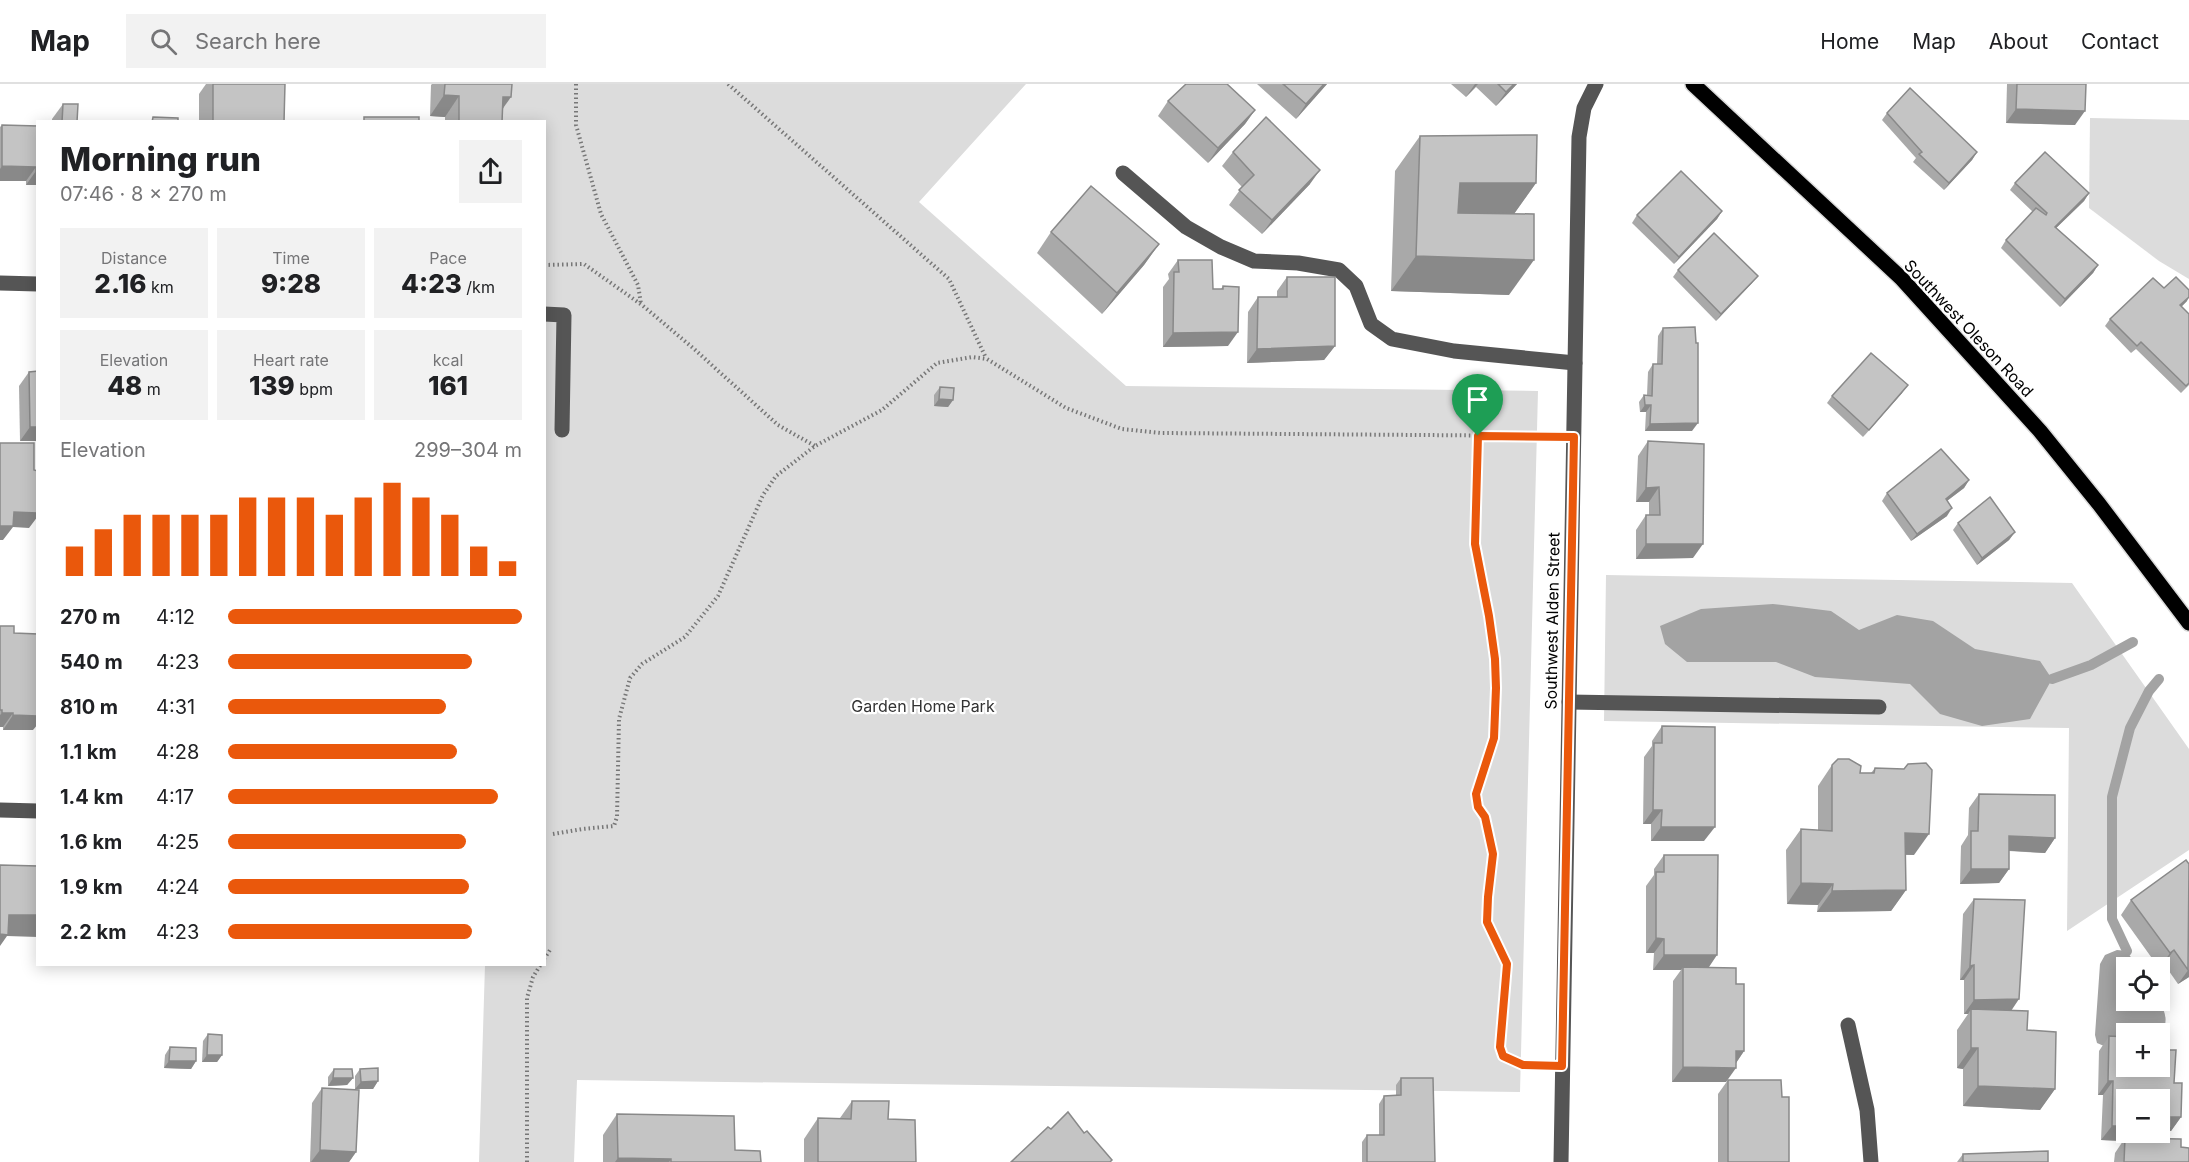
<!DOCTYPE html>
<meta charset="utf-8">
<style>
:root{--surface:#fff;--page:#f2f2f2;--text:#202124;--muted:#757577;--line:#e0e0e0;--accent:#ea580c}
body{margin:0;font-family:Inter,sans-serif;background:var(--page);color:var(--text);height:100vh;display:flex;flex-direction:column;font-size:22px;white-space:nowrap}
*{box-sizing:border-box;margin:0}
p{font-size:20px;color:var(--muted)}
.icon{flex:none;width:33px;height:33px;fill:none;stroke:currentColor;stroke-width:2;stroke-linecap:round;stroke-linejoin:round}
.map{position:relative;flex:1;overflow:hidden}
.drawer{position:absolute;left:36px;top:36px;width:510px;height:846px;display:flex;flex-direction:column;background:var(--surface);border-radius:0px;box-shadow:0 3px 15px #0003}
.drawer>*{flex:none}
.tools{position:absolute;left:2116px;top:873px;display:grid;gap:12px}
.tools a{display:grid;place-items:center;width:54px;height:54px;border-radius:0px;background:var(--surface);box-shadow:0 3px 15px #0003;font-size:30px}
.pin{position:absolute;display:grid;place-items:center;width:51px;height:51px;color:#fff;margin:-62px -26px;border-radius:50% 50% 50% 0;rotate:-45deg;box-shadow:0 0 6px #0007}
.pin .icon{rotate:45deg}
.round{display:grid;place-items:center;flex:none;width:63px;height:63px;border-radius:0px;background:var(--page)}
.overview{display:flex;align-items:center;justify-content:space-between;height:102px;padding:0 24px}
h1{font-size:33px;font-weight:800;line-height:45px}
.figures{display:grid;grid-template-columns:repeat(3,1fr);gap:9px;height:102px;padding:6px 24px}
.figures div{display:grid;align-content:center;border-radius:0px;background:var(--page);text-align:center}
.figures b{font-size:26px;font-weight:800}
.figures small{font-size:16px;font-weight:400}
.figures p{font-size:16px}
.chart{height:168px;padding:12px 24px}
.chart p{display:flex;justify-content:space-between}
.chart svg{width:100%;height:108px;margin-top:6px;stroke:var(--accent);stroke-width:6}
ul{padding:0 24px;list-style:none;font-size:20px}
li{display:grid;grid-template-columns:96px 72px 1fr;align-items:center;height:45px}
li i{height:15px;border-radius:8px;background:var(--accent)}
header{display:flex;align-items:center;gap:36px;box-sizing:border-box;height:84px;padding:0 30px;background:var(--surface);border-bottom:2px solid var(--line)}
header strong{font-size:28px}
nav{display:flex;gap:33px;margin-inline-start:auto;font-size:21px}
.search{width:420px;height:54px;background:var(--page);display:flex;align-items:center;gap:15px;box-sizing:border-box;padding:0 21px;border-radius:0px;color:var(--muted);font-size:22px}
.map>svg:first-child{display:block}
.green{fill:#dcdcdc}
.water{fill:#a3a3a3}
.lines{fill:none;stroke-linecap:round;stroke-linejoin:round}
.stream{stroke:#a3a3a3;stroke-width:10}
.major-casing{stroke:#dbdbdb;stroke-width:18}
.path{stroke:#777;stroke-width:4;stroke-dasharray:1.5 3;stroke-linecap:butt}
.minor{stroke:#555;stroke-width:15}
.major{stroke:#000;stroke-width:15}
.wall{fill:#a9a9a9}
.shaded-wall{fill:#898989}
.building{fill:#c4c4c4;stroke:#898989;stroke-width:1.5}
.route-casing{stroke:#fff;stroke-width:12}
.route{stroke:#ea580c;stroke-width:8}
.labels{text-anchor:middle;stroke-width:4.5;stroke-linejoin:round;paint-order:stroke}
.street-label{font-size:16px;fill:#000;stroke:#fff}
.park-label{font-size:16px;fill:#333;stroke:#fff}
</style>
<header>
<strong>Map</strong>
<div class="search"><svg class="icon" aria-label="search" viewBox="0 0 24 24"><circle cx="10" cy="10" r="6"/><path d="M15 15l6 6"/></svg>Search here</div>
<nav><a>Home</a><a>Map</a><a>About</a><a>Contact</a></nav>
</header>
<div class="map">
<svg width="2189" height="1078" viewBox="0 0 2189 1078">
<rect width="100%" height="100%" fill="#fff"/>
<!-- green -->
<g class="green">
<path d="M501 0H1026L919 118 1126 302 1538 307 1520 1008 577 996 574 1078H479L485 881 544 880V38L500 37Z"/>
<path d="M2090 34 2189 36V195L2159 177 2089 124Z"/>
<path d="M1606 491 2072 499 2189 665V766L2067 847 2069 644 1604 637Z"/>
</g>
<!-- water -->
<g class="water">
<path d="M1773 520 1831 527 1859 546 1897 531 1933 537 1975 565 2040 577 2052 595 2030 635 1982 642 1940 630 1910 600 1815 593 1776 578H1687L1665 560 1660 542 1701 525Z"/>
<path d="M2117 866 2127 867 2137 883 2127 884V916L2159 917C2166 928 2169 940 2160 951V950H2127V961L2104 962 2097 959 2095 951 2100 880 2105 871Z"/>
</g>
<g class="lines">
<!-- stream -->
<g class="stream">
<path d="M2052 595 2091 581 2133 558"/>
<path d="M2127 867 2112 835V713L2130 644 2149 607 2159 595"/>
</g>
<!-- major casing -->
<g class="major-casing">
<path id="major" d="M1693 0 1901 194 2040 347 2099 420 2189 539"/>
</g>
<!-- path -->
<g class="path">
<path d="M576 0V41L601 130 638 201 641 220"/>
<path d="M728 0 949 195 986 274"/>
<path d="M544 181 584 180 642 221 693 264 778 341 815 362"/>
<path d="M1478 352 1475 460 1489 532 1495 575 1496 604 1494 654 1476 710 1478 723 1485 733 1493 770 1488 813 1487 838 1507 880 1500 963 1503 972 1523 981H1537"/>
<path d="M553 750 582 745 614 742 617 733 619 635 630 594 642 580 685 553 718 512 763 411 776 392 815 362 882 326 937 279 972 273 987 275 1066 324 1122 345 1161 349 1549 352"/>
<path d="M544 875 550 866"/>
<path d="M527 1078V914L533 893 541 880"/>
</g>
<!-- minor -->
<g class="minor">
<path d="M1123 89 1186 143 1221 163 1254 177 1298 179 1339 186 1356 202 1371 240 1392 255 1454 267 1575 279"/>
<path d="M0 199 38 200"/>
<path d="M544 230 564 231 562 346"/>
<path d="M1569 618 1879 623"/>
<path d="M0 726 38 727"/>
<path d="M1848 941 1867 1026 1871 1078"/>
<path d="M1561 1078 1579 53 1584 24 1596 0"/>
</g>
<!-- major -->
<use href="#major" class="major"/>
</g>
<!-- wall -->
<g class="wall">
<path d="M206 0H285L284 38H199V10Z"/>
<path d="M432 0H512L503 25 502 38H445V33L430 32 431 1Z"/>
<path d="M1257 0H1327L1296 35Z"/>
<path d="M1451 0H1517L1496 22 1476 3 1466 13Z"/>
<path d="M2007 0H2086L2075 41 2006 39Z"/>
<path d="M1168 17 1255 26 1245 40 1208 79 1158 32Z"/>
<path d="M63 20 77 38H52V35Z"/>
<path d="M1887 29 1977 68 1972 76 1944 106 1913 78 1916 74 1882 36Z"/>
<path d="M2 41 38 42V101H26V97H0V43Z"/>
<path d="M1420 52 1536 99 1514 130 1509 211 1391 207 1395 87Z"/>
<path d="M1233 68 1310 100 1262 150 1229 121 1242 103 1222 82Z"/>
<path d="M2015 99 2089 109 2084 117 2056 144 2098 181 2093 189 2060 223 2001 164 2006 156 2033 128 2010 106Z"/>
<path d="M1722 127 1717 135 1674 180 1632 139 1637 131Z"/>
<path d="M1051 148 1159 160 1144 181 1102 230 1037 169Z"/>
<path d="M1178 176 1213 205H1221L1223 202 1228 262 1163 263V203L1169 195 1168 190Z"/>
<path d="M1678 186 1752 199 1716 237 1673 193Z"/>
<path d="M1287 193 1335 262 1324 276 1247 279 1248 228 1258 213H1277V207Z"/>
<path d="M2164 204 2187 217 2181 223 2189 301 2181 309 2136 265 2131 269 2105 242 2110 235Z"/>
<path d="M1663 244 1692 347H1645L1646 328H1640L1639 318 1644 311H1647L1648 288 1653 280H1657L1658 252Z"/>
<path d="M38 287V357H20L19 302 29 288Z"/>
<path d="M940 303 953 316 948 323 934 322V311Z"/>
<path d="M1902 309 1863 353 1827 319 1832 312Z"/>
<path d="M1648 357 1693 474 1636 475V446L1646 431H1649V418H1636L1638 372Z"/>
<path d="M1969 396 1964 404 1947 417V432L1911 457 1882 417 1887 409Z"/>
<path d="M1958 439 2015 448 2009 456 1977 481 1953 446Z"/>
<path d="M0 542 14 549 33 646H3V643H0Z"/>
<path d="M1662 642 1704 757H1651V740H1643L1644 673 1652 662V657Z"/>
<path d="M1832 681 1860 689H1871L1875 684 1914 771H1906V806L1891 827 1817 828 1818 821 1787 820 1786 766 1801 745 1818 746V702Z"/>
<path d="M1979 710 2055 754 2045 769 2009 767V785L1999 799 1960 800 1961 762 1968 751 1969 724Z"/>
<path d="M1664 771 1709 883 1736 900 1744 967 1736 979 1726 998H1672L1673 897 1681 886H1653L1654 869H1646V802L1654 791V785Z"/>
<path d="M2186 776 2189 893 2178 900 2164 880 2159 884 2121 831 2131 816Z"/>
<path d="M1974 815 2011 927 2027 946 2055 1005 2040 1026 1963 1022V985L1957 984V946L1968 930H1964V896H1960L1963 830Z"/>
<path d="M208 950 222 971 217 978H202L203 957Z"/>
<path d="M2109 952 2166 966 2174 999 2181 1033 2171 1047H2168L2163 1055 2181 1063 2189 1078H2114L2115 1069 2123 1057 2101 1056 2103 1011H2098L2099 967Z"/>
<path d="M170 963 196 977 191 985 164 984 165 971Z"/>
<path d="M334 985 353 994 347 1001 328 1002V993Z"/>
<path d="M360 985 378 997 373 1005H355V992Z"/>
<path d="M1401 994 1435 1078H1362V1058L1367 1051H1379V1020L1384 1012 1396 1011V1001Z"/>
<path d="M1728 996 1782 1013 1789 1078H1718V1010Z"/>
<path d="M322 1004 356 1068 349 1078H310L312 1019Z"/>
<path d="M852 1017 888 1035 916 1078H804V1055L818 1034H840Z"/>
<path d="M617 1030 735 1066 761 1078H603V1051Z"/>
<path d="M1963 1070 2048 1078H1957Z"/>
</g>
<!-- shaded-wall -->
<g class="shaded-wall">
<path d="M1324 0H1327L1296 35 1306 20Z"/>
<path d="M1475 0H1478L1466 13Z"/>
<path d="M1514 0H1517L1496 22 1506 8Z"/>
<path d="M444 11 459 12 445 33 430 32Z"/>
<path d="M503 13H511L496 34Z"/>
<path d="M2016 25 2085 27 2075 41 2006 39Z"/>
<path d="M1255 26 1245 40 1208 79 1218 64Z"/>
<path d="M1977 68 1972 76 1944 106 1949 99Z"/>
<path d="M2 82 36 83 26 97H0V85Z"/>
<path d="M1320 86 1310 100 1262 150 1272 136Z"/>
<path d="M36 87H38V101H26Z"/>
<path d="M1460 99H1536L1511 134H1435Z"/>
<path d="M2089 109 2084 117 2050 150 2055 143Z"/>
<path d="M1722 127 1717 135 1674 180 1679 173Z"/>
<path d="M1159 160 1144 181 1102 230 1117 209Z"/>
<path d="M1416 172 1534 176 1509 211 1391 207Z"/>
<path d="M2098 181 2093 189 2060 223 2065 215Z"/>
<path d="M1758 192 1752 199 1716 237 1721 230Z"/>
<path d="M2189 213 2187 217 2175 229 2180 221Z"/>
<path d="M1238 248 1228 262 1163 263 1173 249Z"/>
<path d="M1335 262 1324 276 1247 279 1257 265Z"/>
<path d="M1908 301 1902 309 1863 353 1869 346Z"/>
<path d="M939 315 953 316 948 323 934 322Z"/>
<path d="M1645 321H1651L1646 328H1640Z"/>
<path d="M1698 339 1692 347H1645L1650 340Z"/>
<path d="M30 343H38V357H20Z"/>
<path d="M1969 396 1964 404 1940 422 1946 415Z"/>
<path d="M1659 403 1649 418H1636L1646 404Z"/>
<path d="M1952 424 1947 432 1911 457 1917 450Z"/>
<path d="M14 428 38 429V432L29 444 13 443 3 456H0V442Z"/>
<path d="M2015 448 2009 456 1977 481 1982 474Z"/>
<path d="M1646 460H1703L1693 474 1636 475Z"/>
<path d="M2 629H13L3 643H0V631Z"/>
<path d="M13 631 38 632V640L33 646H3Z"/>
<path d="M1653 726H1662L1651 740H1643Z"/>
<path d="M1661 743H1715L1704 757H1651Z"/>
<path d="M1905 749 1929 750 1914 771 1891 770Z"/>
<path d="M2009 752 2055 754 2045 769 1999 766Z"/>
<path d="M1971 785H2009L1999 799 1960 800Z"/>
<path d="M1801 799 1833 800 1818 821 1787 820Z"/>
<path d="M1906 806 1891 827 1817 828 1832 807Z"/>
<path d="M9 831H38V853L7 852 0 862V843Z"/>
<path d="M1656 854 1664 855 1654 869H1646Z"/>
<path d="M2174 866 2164 880 2160 884 2170 869Z"/>
<path d="M1664 871H1717L1707 886 1683 883 1681 886H1653Z"/>
<path d="M146 880H195L194 882H145Z"/>
<path d="M1974 881 1964 896H1960L1970 882Z"/>
<path d="M2189 885V893L2178 900Z"/>
<path d="M2019 915 2009 930 1971 925 1968 930H1964L1974 916Z"/>
<path d="M1971 964H1978L1963 985 1957 984Z"/>
<path d="M1736 967H1744L1734 982Z"/>
<path d="M207 971H222L217 978H202Z"/>
<path d="M169 977H196L191 985 164 984Z"/>
<path d="M1683 983 1736 984 1726 998H1672Z"/>
<path d="M333 994H353L347 1001 328 1002Z"/>
<path d="M378 997 373 1005H355L361 998Z"/>
<path d="M2108 997H2113L2103 1011H2098Z"/>
<path d="M1978 1002 2055 1005 2040 1026 1963 1022Z"/>
<path d="M2171 1033H2181L2171 1047H2168L2161 1058 2125 1054 2123 1057 2101 1056 2112 1042H2127V1048H2160V1043Z"/>
<path d="M320 1066 356 1068 349 1078H311Z"/>
<path d="M618 1074 671 1075 669 1078H615Z"/>
</g>
<!-- building -->
<g class="building">
<path d="M213 0H285L284 38H213Z"/>
<path d="M445 0H512L511 13H503L502 38H459V12L444 11Z"/>
<path d="M1186 0H1227L1255 26 1218 64 1168 17Z"/>
<path d="M1283 0H1324L1306 20Z"/>
<path d="M1498 0H1514L1506 8Z"/>
<path d="M2017 0H2086L2085 27 2016 25Z"/>
<path d="M1910 4 1977 68 1949 99 1919 70 1922 68 1887 29Z"/>
<path d="M63 20H78L77 38H62Z"/>
<path d="M153 33 178 34V38H152Z"/>
<rect x="364" y="33" width="55" height="5"/>
<path d="M1266 33 1320 86 1272 136 1239 106 1254 91 1233 68Z"/>
<path d="M2 41 38 42V87H36V83L2 82Z"/>
<path d="M1537 51 1536 99H1460L1458 129 1534 130V176L1416 172 1420 52Z"/>
<path d="M2045 68 2089 109 2055 143 2098 181 2065 215 2006 156 2036 124 2046 131 2047 129 2015 99Z"/>
<path d="M1681 87 1722 127 1679 173 1637 131Z"/>
<path d="M1091 102 1159 160 1117 209 1051 148Z"/>
<path d="M1714 149 1758 192 1721 230 1678 186Z"/>
<path d="M1178 176H1212L1213 205H1223V202L1239 203 1238 248 1173 249 1174 188H1179Z"/>
<path d="M1287 193H1335V262L1257 265 1258 213H1287Z"/>
<path d="M2176 193 2189 206V213L2180 221 2189 230V299L2186 302 2141 258 2137 262 2110 235 2153 194 2164 204Z"/>
<path d="M1695 243 1696 259H1698V339L1650 340 1651 321H1645L1644 311 1652 312 1653 280H1662L1663 244Z"/>
<path d="M1871 269 1908 301 1869 346 1832 312Z"/>
<path d="M38 287V343H30L29 288Z"/>
<path d="M940 303 954 304 953 316 939 315Z"/>
<path d="M1648 357 1704 360 1703 460H1646V431H1660L1659 403 1646 404Z"/>
<path d="M0 359H34V386L38 387V429L14 428 13 442H0Z"/>
<path d="M1941 365 1969 396 1946 415 1952 424 1917 450 1887 409Z"/>
<path d="M1990 413 2015 448 1982 474 1958 439Z"/>
<path d="M0 542H14V549L38 550V632L13 631V629H2V626H0Z"/>
<path d="M1662 642 1715 643V743H1661L1662 726H1653L1654 659H1662Z"/>
<path d="M1838 675H1849L1861 682 1860 689H1874L1875 684 1904 685 1908 680 1926 679 1932 686 1929 750 1905 749 1906 806 1832 807 1833 800 1801 799V745L1832 747V681Z"/>
<path d="M1979 710 2055 711V754L2009 752V785H1971V747H1978Z"/>
<path d="M1664 771H1718L1717 871H1664V855L1656 854V788H1664Z"/>
<path d="M2186 776 2189 780 2188 886 2174 866 2170 869 2131 816Z"/>
<path d="M0 781 38 782V831H9L8 851 0 850Z"/>
<path d="M1974 815 2025 816 2019 915 1974 916V881L1970 882Z"/>
<path d="M1683 883 1736 884V900H1744V967H1736V984L1683 983Z"/>
<path d="M1971 925 2028 927 2027 946 2056 948 2055 1005 1978 1002V964H1971Z"/>
<path d="M208 950 222 951V971H207Z"/>
<path d="M2109 952 2127 953V982H2160V954L2166 955V966H2176L2174 999H2182L2181 1033H2171V1044L2160 1043V1016H2127V1042H2112L2113 997H2108Z"/>
<path d="M170 963 196 964V977H169Z"/>
<path d="M378 984V997L361 998 360 985Z"/>
<path d="M334 985H352L353 994H333Z"/>
<path d="M1401 994H1433L1435 1078H1367V1051H1384V1012L1401 1011Z"/>
<path d="M1728 996H1781L1782 1013H1789V1078H1728Z"/>
<path d="M322 1004 359 1006 356 1068 320 1066Z"/>
<path d="M852 1017H889L888 1035 915 1036 916 1078H818V1034L851 1035Z"/>
<path d="M1068 1028 1084 1049 1087 1047 1112 1076 1110 1078H1011L1048 1043 1051 1045Z"/>
<path d="M617 1030 734 1032 735 1066 760 1067 761 1078H671V1075L618 1074Z"/>
<path d="M2125 1054 2181 1055V1063L2189 1064V1078H2124Z"/>
<path d="M2048 1067V1078H1963V1070Z"/>
</g>
<g class="lines">
<!-- route casing -->
<g class="route-casing">
<path id="route" d="M1478 352 1574 353 1562 982 1523 981 1503 972 1500 963 1507 880 1487 838 1488 813 1493 770 1485 733 1478 723 1476 710 1494 654 1496 604 1495 575 1489 532 1475 460Z"/>
</g>
<!-- route -->
<use href="#route" class="route"/>
</g>
<g class="labels">
<!-- street labels -->
<g class="street-label">
<text transform="translate(1969 244) rotate(47)" y="6">Southwest Oleson Road</text>
<text transform="translate(1552 537) rotate(-89)" y="6">Southwest Alden Street</text>
</g>
<!-- park labels -->
<g class="park-label">
<text x="923" y="628">Garden Home Park</text>
</g>
</g>
</svg>
<div class="tools">
<a><svg class="icon" aria-label="locate" viewBox="0 0 24 24"><circle cx="12" cy="12" r="6"/><path d="M12 2v4M12 18v4M2 12h4M18 12h4"/></svg></a>
<a>+</a>
<a>−</a>
</div>
<div class="pin" style="left:1478px;top:352px;background:#1e9e55"><svg class="icon" aria-label="arrive" viewBox="0 0 24 24"><path d="M6 21V4h12l-3 4 3 4H6"/></svg></div>
<section class="drawer">
<div class="overview"><div><h1>Morning run</h1><p>07:46 · 8 × 270 m</p></div><a class="round"><svg class="icon" aria-label="share" viewBox="0 0 24 24"><path d="M12 15V3M7 8l5-5 5 5M5 13v7h14v-7"/></svg></a></div>
<div class="figures">
<div><p>Distance</p><b>2.16<small> km</small></b></div>
<div><p>Time</p><b>9:28</b></div>
<div><p>Pace</p><b>4:23<small> /km</small></b></div>
</div>
<div class="figures">
<div><p>Elevation</p><b>48<small> m</small></b></div>
<div><p>Heart rate</p><b>139<small> bpm</small></b></div>
<div><p>kcal</p><b>161</b></div>
</div>
<div class="chart"><p><span>Elevation</span>299–304 m</p>
<svg viewBox="0 0 160 44" preserveAspectRatio="none"><path d="M5 44V32M15 44V25M25 44V19M35 44V19M45 44V19M55 44V19M65 44V12M75 44V12M85 44V12M95 44V19M105 44V12M115 44V6M125 44V12M135 44V19M145 44V32M155 44V38"/></svg>
</div>
<ul>
<li><b>270 m</b>4:12<i style="width:100%"></i></li>
<li><b>540 m</b>4:23<i style="width:83%"></i></li>
<li><b>810 m</b>4:31<i style="width:74%"></i></li>
<li><b>1.1 km</b>4:28<i style="width:78%"></i></li>
<li><b>1.4 km</b>4:17<i style="width:92%"></i></li>
<li><b>1.6 km</b>4:25<i style="width:81%"></i></li>
<li><b>1.9 km</b>4:24<i style="width:82%"></i></li>
<li><b>2.2 km</b>4:23<i style="width:83%"></i></li>
</ul>
</section>
</div>
